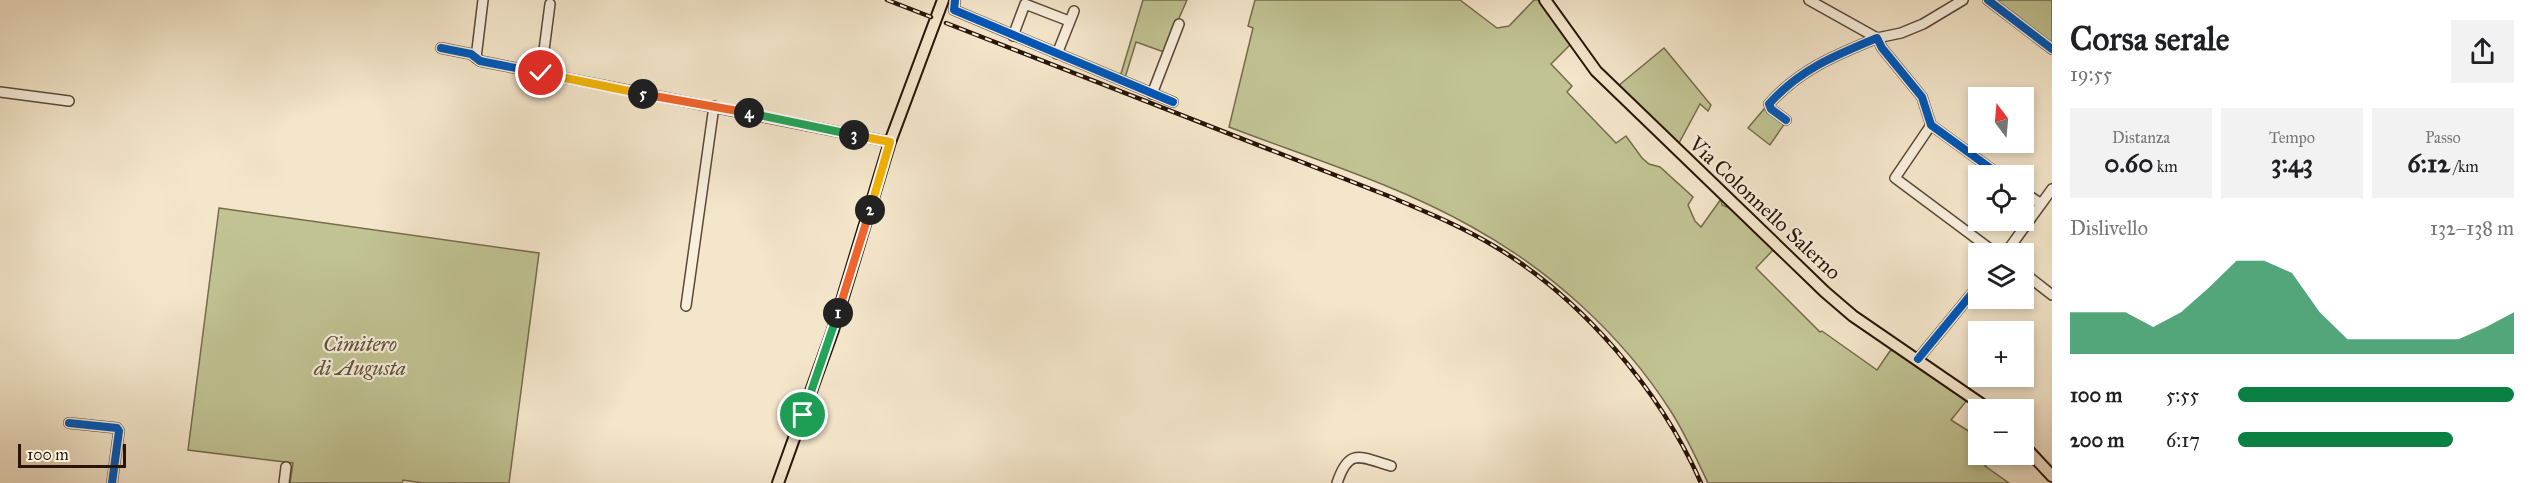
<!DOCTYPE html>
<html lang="it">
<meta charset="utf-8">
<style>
:root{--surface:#fff;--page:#f2f2f2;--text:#202124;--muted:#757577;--accent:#0b8043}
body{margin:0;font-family:"IM FELL Great Primer",serif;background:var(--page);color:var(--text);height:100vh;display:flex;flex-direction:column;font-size:22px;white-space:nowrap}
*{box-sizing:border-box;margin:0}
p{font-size:20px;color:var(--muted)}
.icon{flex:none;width:33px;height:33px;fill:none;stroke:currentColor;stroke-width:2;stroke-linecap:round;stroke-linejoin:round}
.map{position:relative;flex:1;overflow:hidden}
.details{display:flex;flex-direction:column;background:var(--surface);width:480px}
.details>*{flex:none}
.needle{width:39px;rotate:344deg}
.buttons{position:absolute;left:1968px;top:87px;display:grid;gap:12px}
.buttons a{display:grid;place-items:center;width:66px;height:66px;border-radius:0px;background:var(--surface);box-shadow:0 3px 9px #0003;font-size:30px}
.scale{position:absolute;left:18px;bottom:15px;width:108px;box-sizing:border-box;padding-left:6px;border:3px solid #291406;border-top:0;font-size:16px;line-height:21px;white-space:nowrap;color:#291406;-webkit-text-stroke:4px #f8efdd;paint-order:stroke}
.pin{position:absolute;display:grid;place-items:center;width:51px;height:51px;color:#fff;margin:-26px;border:3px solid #fff;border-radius:50%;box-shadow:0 2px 6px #0007}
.km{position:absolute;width:30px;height:30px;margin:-15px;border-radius:50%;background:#222;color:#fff;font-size:16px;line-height:30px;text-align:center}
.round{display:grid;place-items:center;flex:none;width:63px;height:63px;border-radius:0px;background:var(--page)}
.headline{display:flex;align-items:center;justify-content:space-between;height:102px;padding:0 18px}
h1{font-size:33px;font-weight:700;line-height:45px}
.stats{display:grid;grid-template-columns:repeat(3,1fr);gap:9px;height:102px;padding:6px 18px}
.stats div{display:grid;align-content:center;border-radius:0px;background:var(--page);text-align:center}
.stats b{font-size:26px;font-weight:700}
.stats small{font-size:16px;font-weight:400}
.stats p{font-size:16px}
.chart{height:168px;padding:12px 18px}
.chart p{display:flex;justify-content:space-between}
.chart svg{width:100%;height:108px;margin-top:6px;fill:var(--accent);opacity:.7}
ul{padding:0 18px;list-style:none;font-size:20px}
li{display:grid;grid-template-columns:96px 72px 1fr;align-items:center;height:45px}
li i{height:15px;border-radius:8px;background:var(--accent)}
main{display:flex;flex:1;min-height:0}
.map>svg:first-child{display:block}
.green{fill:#c1c393;stroke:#756c4c;stroke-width:1.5}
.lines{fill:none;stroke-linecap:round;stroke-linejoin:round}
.minor-casing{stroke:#5c4837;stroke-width:12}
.major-casing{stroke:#291406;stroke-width:14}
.minor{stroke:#f8efdd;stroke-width:9}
.major{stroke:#f4e6cb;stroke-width:10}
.rail-casing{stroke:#291406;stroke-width:4.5}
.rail{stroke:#f8efdd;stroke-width:2;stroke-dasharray:7;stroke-linecap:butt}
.cycleway-casing{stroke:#f8efdd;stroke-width:11}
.cycleway{stroke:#0057b8;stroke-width:8}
.split-1-casing{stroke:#fff;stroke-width:12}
.split-2-casing{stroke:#fff;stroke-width:12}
.split-3-casing{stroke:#fff;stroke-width:12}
.split-4-casing{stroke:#fff;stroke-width:12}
.split-5-casing{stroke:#fff;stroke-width:12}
.split-6-casing{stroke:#fff;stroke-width:12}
.split-1{stroke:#22a559;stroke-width:8}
.split-2{stroke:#f0652b;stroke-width:8}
.split-3{stroke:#f5b400;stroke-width:8}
.split-4{stroke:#22a559;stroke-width:8}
.split-5{stroke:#f0652b;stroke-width:8}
.split-6{stroke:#f5b400;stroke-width:8}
.labels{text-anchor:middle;stroke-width:4.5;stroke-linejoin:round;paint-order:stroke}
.street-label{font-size:21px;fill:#291406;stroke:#f8efdd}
.park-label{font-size:21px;font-style:italic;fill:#5e5137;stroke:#f8efdd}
</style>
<main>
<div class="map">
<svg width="2052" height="483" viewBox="0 0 2052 483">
<rect width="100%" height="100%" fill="#f4e6cb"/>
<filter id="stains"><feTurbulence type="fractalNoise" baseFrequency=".00333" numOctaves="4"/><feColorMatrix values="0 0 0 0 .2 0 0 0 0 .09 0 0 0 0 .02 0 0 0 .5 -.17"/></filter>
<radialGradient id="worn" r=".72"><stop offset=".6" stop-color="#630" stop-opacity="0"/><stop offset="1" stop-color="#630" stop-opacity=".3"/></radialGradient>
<!-- green -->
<g class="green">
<path d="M1143 0H1187L1164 52 1136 42 1125 78 1120 77Z"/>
<path d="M1255 0H1460L1497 28 1509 26 1534 0H1539L1571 44 1551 64 1572 86 1567 92 1616 143 1626 136 1642 158 1649 164 1660 167 1693 197 1688 205 1695 221 1701 227 1721 199 1722 205C1738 209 1762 237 1774 249L1756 268 1820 332 1822 331 1877 370 1890 351 1894 350 1968 399 1951 420 1978 437V454L1996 456 1985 466 2009 483H1708C1696 458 1685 433 1670 410 1622 335 1550 270 1472 227 1396 184 1310 158 1229 127L1253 28 1248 26Z"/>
<path d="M1992 0H2052V44L2048 40Z"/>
<path d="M1664 48 1711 105 1708 111 1700 104 1679 143 1673 141 1618 86Z"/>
<path d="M1764 109 1785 123 1770 145 1748 128Z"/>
<path d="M219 208 539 253 509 483H423L403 480 402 483H290L293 463 188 450Z"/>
</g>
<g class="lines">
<!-- minor casing -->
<g class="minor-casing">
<g id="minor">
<path d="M955 0 954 10 1173 102"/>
<path d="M1809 0 1877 38 1901 33 1923 24 1963 0"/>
<path d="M1988 0 2052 49"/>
<path d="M1013 36 1025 4 1069 21"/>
<path d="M441 48 471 54 480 61 890 142"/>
<path d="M1057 54 1074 11"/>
<path d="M476 58 483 0"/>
<path d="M541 73 550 4"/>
<path d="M0 92 69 101"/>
<path d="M1152 94 1179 24"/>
<path d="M1786 120 1771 109 1769 104C1800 69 1836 55 1877 38L1882 48 1922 97 1931 125 2001 176"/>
<path d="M1931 125 1895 178 1997 254"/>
<path d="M2024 192 2041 204"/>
<path d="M2005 254 2052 189"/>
<path d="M2024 273 2052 295"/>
<path d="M686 306 714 106"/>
<path d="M1918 359 1978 286"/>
<path d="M69 423 117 428 119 431 112 483"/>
<path d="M284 483 286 467"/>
<path d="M1337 483C1349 447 1360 457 1391 466"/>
</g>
</g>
<!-- major casing -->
<g class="major-casing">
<g id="major">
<path d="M1545 0 1596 71 1825 292 1853 316 1990 410"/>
<path d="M2024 446 2052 476"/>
<path d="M778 483 833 330 890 142 943 0"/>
</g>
</g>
<!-- minor -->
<use href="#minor" class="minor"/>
<!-- major -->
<use href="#major" class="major"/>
<!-- rail casing -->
<g class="rail-casing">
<g id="rail">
<path d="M887 0 931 17"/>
<path d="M946 23 1391 197C1426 212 1461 226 1494 246 1582 298 1660 390 1701 483"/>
</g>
</g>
<!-- rail -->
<use href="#rail" class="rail"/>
<!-- cycleway casing -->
<g class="cycleway-casing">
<g id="cycleway">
<path d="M955 0 954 10 1173 102"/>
<path d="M1988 0 2052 49"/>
<path d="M441 48 471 54 480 61 890 142"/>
<path d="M1786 120 1771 109 1769 104C1800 69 1836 55 1877 38L1882 48 1922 97 1931 125 2001 176"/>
<path d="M1918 359 1978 286"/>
<path d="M69 423 117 428 119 431 112 483"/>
</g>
</g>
<!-- cycleway -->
<use href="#cycleway" class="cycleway"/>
</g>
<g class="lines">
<!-- split-1 casing -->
<g class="split-1-casing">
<path id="split-1" d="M803 415 838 313"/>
</g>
<!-- split-2 casing -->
<g class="split-2-casing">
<path id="split-2" d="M838 313 870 210"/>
</g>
<!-- split-3 casing -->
<g class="split-3-casing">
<path id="split-3" d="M854 135 890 142 870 210"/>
</g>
<!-- split-4 casing -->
<g class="split-4-casing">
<path id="split-4" d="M749 113 854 135"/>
</g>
<!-- split-5 casing -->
<g class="split-5-casing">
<path id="split-5" d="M643 94 749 113"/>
</g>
<!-- split-6 casing -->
<g class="split-6-casing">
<path id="split-6" d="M541 73 643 94"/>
</g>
<!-- split-1 -->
<use href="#split-1" class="split-1"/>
<!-- split-2 -->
<use href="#split-2" class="split-2"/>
<!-- split-3 -->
<use href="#split-3" class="split-3"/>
<!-- split-4 -->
<use href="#split-4" class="split-4"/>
<!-- split-5 -->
<use href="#split-5" class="split-5"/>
<!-- split-6 -->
<use href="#split-6" class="split-6"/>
</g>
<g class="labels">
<!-- street labels -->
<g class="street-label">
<text transform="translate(1765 208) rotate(43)" y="7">Via Colonnello Salerno</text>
</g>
<!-- park labels -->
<g class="park-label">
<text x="360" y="351">Cimitero<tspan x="360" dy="24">di Augusta</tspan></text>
</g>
</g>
<rect width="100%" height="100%" filter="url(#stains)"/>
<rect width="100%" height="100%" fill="url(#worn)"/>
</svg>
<div class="buttons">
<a><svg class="needle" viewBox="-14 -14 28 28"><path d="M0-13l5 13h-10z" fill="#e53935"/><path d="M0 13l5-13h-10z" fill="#757577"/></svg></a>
<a><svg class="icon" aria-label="locate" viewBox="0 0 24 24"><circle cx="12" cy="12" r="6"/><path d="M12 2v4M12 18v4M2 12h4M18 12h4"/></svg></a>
<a><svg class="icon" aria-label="layers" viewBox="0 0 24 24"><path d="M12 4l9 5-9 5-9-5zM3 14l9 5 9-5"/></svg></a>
<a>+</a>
<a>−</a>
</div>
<div class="scale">100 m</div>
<div class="pin" style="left:803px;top:415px;background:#1e9e55"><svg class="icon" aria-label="arrive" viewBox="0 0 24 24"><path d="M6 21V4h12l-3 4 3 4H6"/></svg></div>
<div class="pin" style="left:541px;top:73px;background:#d93025"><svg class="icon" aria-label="check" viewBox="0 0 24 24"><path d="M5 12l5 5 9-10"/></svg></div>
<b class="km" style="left:838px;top:313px">1</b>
<b class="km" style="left:870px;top:210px">2</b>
<b class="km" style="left:854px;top:135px">3</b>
<b class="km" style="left:749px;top:113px">4</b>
<b class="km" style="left:643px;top:94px">5</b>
</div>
<section class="details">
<div class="headline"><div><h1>Corsa serale</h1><p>19:55</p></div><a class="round"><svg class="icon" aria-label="share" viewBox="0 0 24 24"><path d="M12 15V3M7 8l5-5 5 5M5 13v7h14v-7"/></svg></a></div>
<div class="stats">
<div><p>Distanza</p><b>0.60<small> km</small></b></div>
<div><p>Tempo</p><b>3:43</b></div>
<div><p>Passo</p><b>6:12<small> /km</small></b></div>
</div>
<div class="chart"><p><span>Dislivello</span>132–138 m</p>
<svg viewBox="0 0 160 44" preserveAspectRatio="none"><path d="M0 44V27L10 27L20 27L30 33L40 27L50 17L60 6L70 6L80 11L90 27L100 38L110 38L120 38L130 38L140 38L150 33L160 27V44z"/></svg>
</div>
<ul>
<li><b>100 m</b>5:55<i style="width:100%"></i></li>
<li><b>200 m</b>6:17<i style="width:78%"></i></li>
</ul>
</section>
</main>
